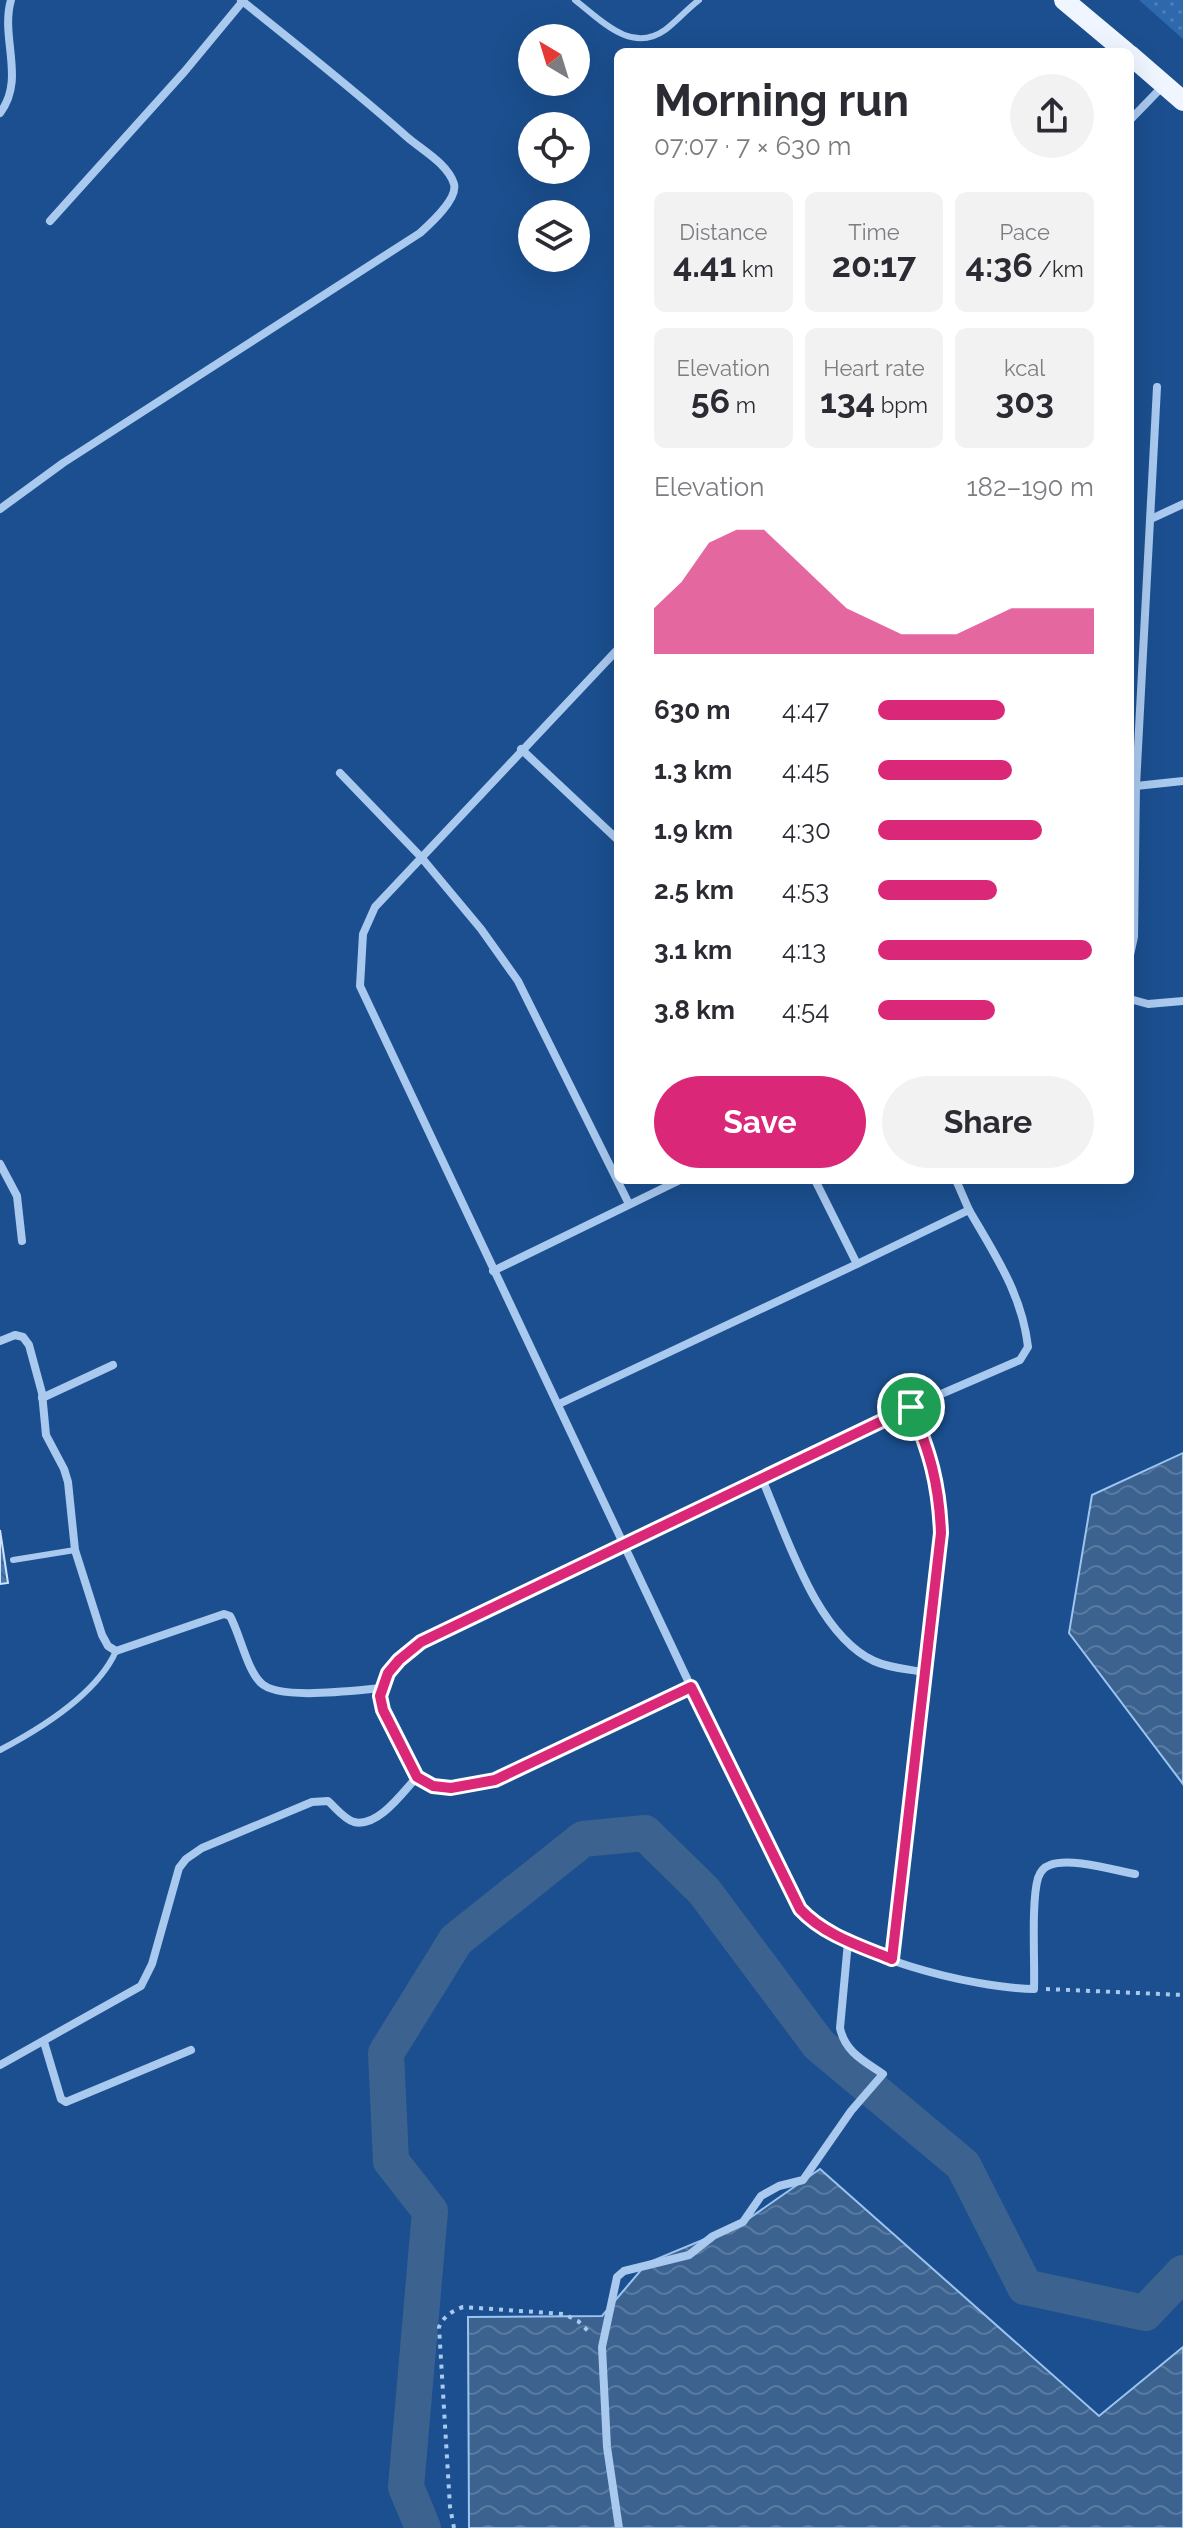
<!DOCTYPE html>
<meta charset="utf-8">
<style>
:root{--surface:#fff;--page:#f2f2f3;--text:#2b2b33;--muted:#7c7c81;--accent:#db2777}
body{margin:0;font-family:Raleway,sans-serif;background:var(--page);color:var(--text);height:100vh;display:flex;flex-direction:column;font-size:30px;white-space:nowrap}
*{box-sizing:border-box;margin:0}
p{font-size:26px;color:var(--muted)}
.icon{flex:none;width:44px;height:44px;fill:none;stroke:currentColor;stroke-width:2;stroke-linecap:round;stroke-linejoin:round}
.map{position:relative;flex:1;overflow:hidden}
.sheet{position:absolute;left:614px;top:48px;width:520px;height:1136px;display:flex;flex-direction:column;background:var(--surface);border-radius:12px;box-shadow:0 8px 32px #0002}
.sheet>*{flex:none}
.needle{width:52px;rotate:322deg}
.fabs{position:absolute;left:518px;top:24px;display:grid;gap:16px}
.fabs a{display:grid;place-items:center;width:72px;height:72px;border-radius:50%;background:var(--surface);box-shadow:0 8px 32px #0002;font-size:40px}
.pin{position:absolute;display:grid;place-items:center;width:68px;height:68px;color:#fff;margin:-34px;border:4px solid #fff;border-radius:50%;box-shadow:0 2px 8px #0007}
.round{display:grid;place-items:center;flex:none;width:84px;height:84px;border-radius:42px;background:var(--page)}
.summary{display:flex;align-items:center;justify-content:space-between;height:136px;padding:0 40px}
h1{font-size:44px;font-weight:700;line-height:60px}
.metrics{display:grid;grid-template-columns:repeat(3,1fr);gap:12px;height:136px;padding:8px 40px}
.metrics div{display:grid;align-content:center;border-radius:12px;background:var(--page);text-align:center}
.metrics b{font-size:34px;font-weight:700}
.metrics small{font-size:22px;font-weight:400}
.metrics p{font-size:22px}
.chart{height:224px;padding:16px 40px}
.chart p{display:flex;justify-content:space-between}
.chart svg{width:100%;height:144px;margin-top:8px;fill:var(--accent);opacity:.7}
.cta{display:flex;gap:16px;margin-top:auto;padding:16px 40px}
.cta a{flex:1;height:92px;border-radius:48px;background:var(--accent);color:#fff;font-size:32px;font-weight:700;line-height:92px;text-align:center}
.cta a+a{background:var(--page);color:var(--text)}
ul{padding:0 40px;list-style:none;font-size:26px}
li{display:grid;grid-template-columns:128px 96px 1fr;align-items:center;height:60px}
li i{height:20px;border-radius:10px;background:var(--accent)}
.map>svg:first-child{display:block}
.park{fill:url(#park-dots)}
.water{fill:url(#water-waves);stroke:#9cc4f0;stroke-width:2}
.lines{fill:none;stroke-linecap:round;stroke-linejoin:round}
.river{stroke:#3c6290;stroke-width:36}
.building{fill:url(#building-back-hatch);stroke:#cfe3fa;stroke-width:2}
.path{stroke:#a9c9ee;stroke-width:4;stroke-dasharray:4 6;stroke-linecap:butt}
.service{stroke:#a9c9ee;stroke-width:6}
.minor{stroke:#a9c9ee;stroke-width:8}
.primary{stroke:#f0f6ff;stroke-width:20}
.route-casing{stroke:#fff;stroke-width:16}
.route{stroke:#db2777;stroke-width:10}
</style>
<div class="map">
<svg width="1183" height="2528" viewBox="0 0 1183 2528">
<defs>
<pattern id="park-dots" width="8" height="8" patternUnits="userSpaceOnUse" patternTransform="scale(2)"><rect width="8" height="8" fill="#2e69ad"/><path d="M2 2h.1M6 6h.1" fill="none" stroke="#4d80b9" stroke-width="1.8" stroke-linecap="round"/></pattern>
<pattern id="water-waves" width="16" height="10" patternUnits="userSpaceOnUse" patternTransform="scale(2)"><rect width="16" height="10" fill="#3c6290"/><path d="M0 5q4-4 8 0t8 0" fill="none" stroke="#597aa1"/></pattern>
<pattern id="building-back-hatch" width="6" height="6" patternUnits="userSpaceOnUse" patternTransform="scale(2)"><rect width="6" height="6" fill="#4478b7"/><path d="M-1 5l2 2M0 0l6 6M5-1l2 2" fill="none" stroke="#486282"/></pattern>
</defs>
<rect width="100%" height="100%" fill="#1b4f8f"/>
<!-- park -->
<path class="park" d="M1139 0H1183V39Z"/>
<!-- water -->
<g class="water">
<path d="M1183 1453V1784L1069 1633 1092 1495Z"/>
<path d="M820 2169 1099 2416 1183 2347V2528H469L468 2317 602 2316 647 2263 741 2224Z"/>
</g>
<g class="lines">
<!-- river -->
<path class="river" d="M423 2528 406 2487 430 2211 391 2161 386 2053 456 1940 583 1839 645 1833 704 1891 819 2045 963 2165 1025 2287 1145 2313 1183 2273"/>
</g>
<!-- building -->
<path class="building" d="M0 1530 8 1583 0 1584Z"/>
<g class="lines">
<!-- path -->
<g class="path">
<path d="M1046 1989 1183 1995"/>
<path d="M454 2528 450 2507 439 2327C444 2316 452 2311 463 2307L564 2314 578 2321 591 2334"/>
</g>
<!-- service -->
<g class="service">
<path d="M575 0C601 20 631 54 665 30 677 21 687 9 699 0"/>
<path d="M13 1560 75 1550"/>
<path d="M0 1750C40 1729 97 1694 116 1651"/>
</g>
<!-- minor -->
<g class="minor">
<path d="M0 113C26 79 0 38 11 0"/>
<path d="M1130 120 1163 86"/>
<path d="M50 221 185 71 243 1"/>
<path d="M0 509 63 463 420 233C430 224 458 199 454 184 448 164 422 150 407 137 353 89 297 45 241 0"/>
<path d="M1151 519 1183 504"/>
<path d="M618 649 375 907 363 934 360 986 691 1687 800 1909C844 1956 971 1988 1034 1989 1035 1962 1031 1902 1038 1878 1040 1872 1044 1867 1050 1865 1070 1857 1113 1870 1135 1874"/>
<path d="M521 749 618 840"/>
<path d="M340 773 421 857 481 929 518 981 629 1204"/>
<path d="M1136 786 1183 781"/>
<path d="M1130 955 1134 937 1136 786 1157 387"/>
<path d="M1130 999 1148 1004 1183 1001"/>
<path d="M0 1164 17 1196 22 1241"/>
<path d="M956 1180 969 1210"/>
<path d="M493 1271 680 1180"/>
<path d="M0 1341 15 1335 23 1337 29 1345 42 1393 46 1435 64 1469 68 1482 75 1550 102 1635 108 1646 116 1651 224 1614 230 1616C240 1634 247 1670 261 1683 279 1701 357 1690 383 1688"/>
<path d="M42 1398 113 1365"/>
<path d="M559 1404 857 1264 815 1180"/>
<path d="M762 1479C787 1536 816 1634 874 1661 889 1668 907 1669 923 1672"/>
<path d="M691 1687 495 1780 451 1788 433 1786 417 1777 383 1710 380 1696 388 1673 399 1660 421 1642 911 1407 1020 1360 1028 1347C1022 1294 995 1255 969 1210L857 1264"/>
<path d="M892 1959 941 1533C939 1483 930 1453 911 1407"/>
<path d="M44 2042 61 2099 66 2102 191 2050"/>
<path d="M0 2065 141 1986 152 1964 179 1868 186 1859 202 1848 312 1802 328 1801C336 1808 344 1819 354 1822 378 1828 403 1792 417 1777"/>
<path d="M619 2528 607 2447 602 2347 617 2277 624 2271 689 2255 713 2236 743 2222 761 2196 779 2186 803 2180 851 2111 883 2074C864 2061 845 2052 840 2028L848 1942"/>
</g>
<!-- primary -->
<g class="primary">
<path d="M1064 0 1126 52"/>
<path d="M1130 55 1183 101"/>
</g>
</g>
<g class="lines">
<!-- route casing -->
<g class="route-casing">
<path id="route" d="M911 1407C930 1453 939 1483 941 1533L892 1959C860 1946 824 1935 800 1909L691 1687 495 1780 451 1788 433 1786 417 1777 383 1710 380 1696 388 1673 399 1660 421 1642Z"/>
</g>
<!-- route -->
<use href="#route" class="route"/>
</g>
</svg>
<div class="fabs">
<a><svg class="needle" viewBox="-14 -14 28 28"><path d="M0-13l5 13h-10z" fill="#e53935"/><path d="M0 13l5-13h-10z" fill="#7c7c81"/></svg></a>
<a><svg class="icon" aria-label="locate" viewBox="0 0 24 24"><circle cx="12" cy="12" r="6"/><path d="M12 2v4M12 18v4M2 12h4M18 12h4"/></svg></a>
<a><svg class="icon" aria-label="layers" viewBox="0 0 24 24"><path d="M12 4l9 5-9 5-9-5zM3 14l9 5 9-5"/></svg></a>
</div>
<div class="pin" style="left:911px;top:1407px;background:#1e9e55"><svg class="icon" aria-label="arrive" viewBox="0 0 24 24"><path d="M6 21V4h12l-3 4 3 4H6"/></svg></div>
<section class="sheet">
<div class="summary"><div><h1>Morning run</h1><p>07:07 · 7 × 630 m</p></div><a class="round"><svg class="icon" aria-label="share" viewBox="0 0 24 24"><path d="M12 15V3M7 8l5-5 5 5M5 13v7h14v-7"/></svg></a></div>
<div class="metrics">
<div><p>Distance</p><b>4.41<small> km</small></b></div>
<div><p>Time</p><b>20:17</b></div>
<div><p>Pace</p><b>4:36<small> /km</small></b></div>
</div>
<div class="metrics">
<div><p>Elevation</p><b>56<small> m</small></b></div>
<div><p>Heart rate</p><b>134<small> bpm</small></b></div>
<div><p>kcal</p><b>303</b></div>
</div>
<div class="chart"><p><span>Elevation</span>182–190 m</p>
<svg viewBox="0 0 160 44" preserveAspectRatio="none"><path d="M0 44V30L10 22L20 10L30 6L40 6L50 14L60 22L70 30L80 34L90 38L100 38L110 38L120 34L130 30L140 30L150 30L160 30V44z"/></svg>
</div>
<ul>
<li><b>630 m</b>4:47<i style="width:59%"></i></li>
<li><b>1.3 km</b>4:45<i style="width:62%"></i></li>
<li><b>1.9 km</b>4:30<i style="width:76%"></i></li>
<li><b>2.5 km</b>4:53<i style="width:55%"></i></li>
<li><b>3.1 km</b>4:13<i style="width:99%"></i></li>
<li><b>3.8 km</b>4:54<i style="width:54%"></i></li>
</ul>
<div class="cta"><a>Save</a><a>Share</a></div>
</section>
</div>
